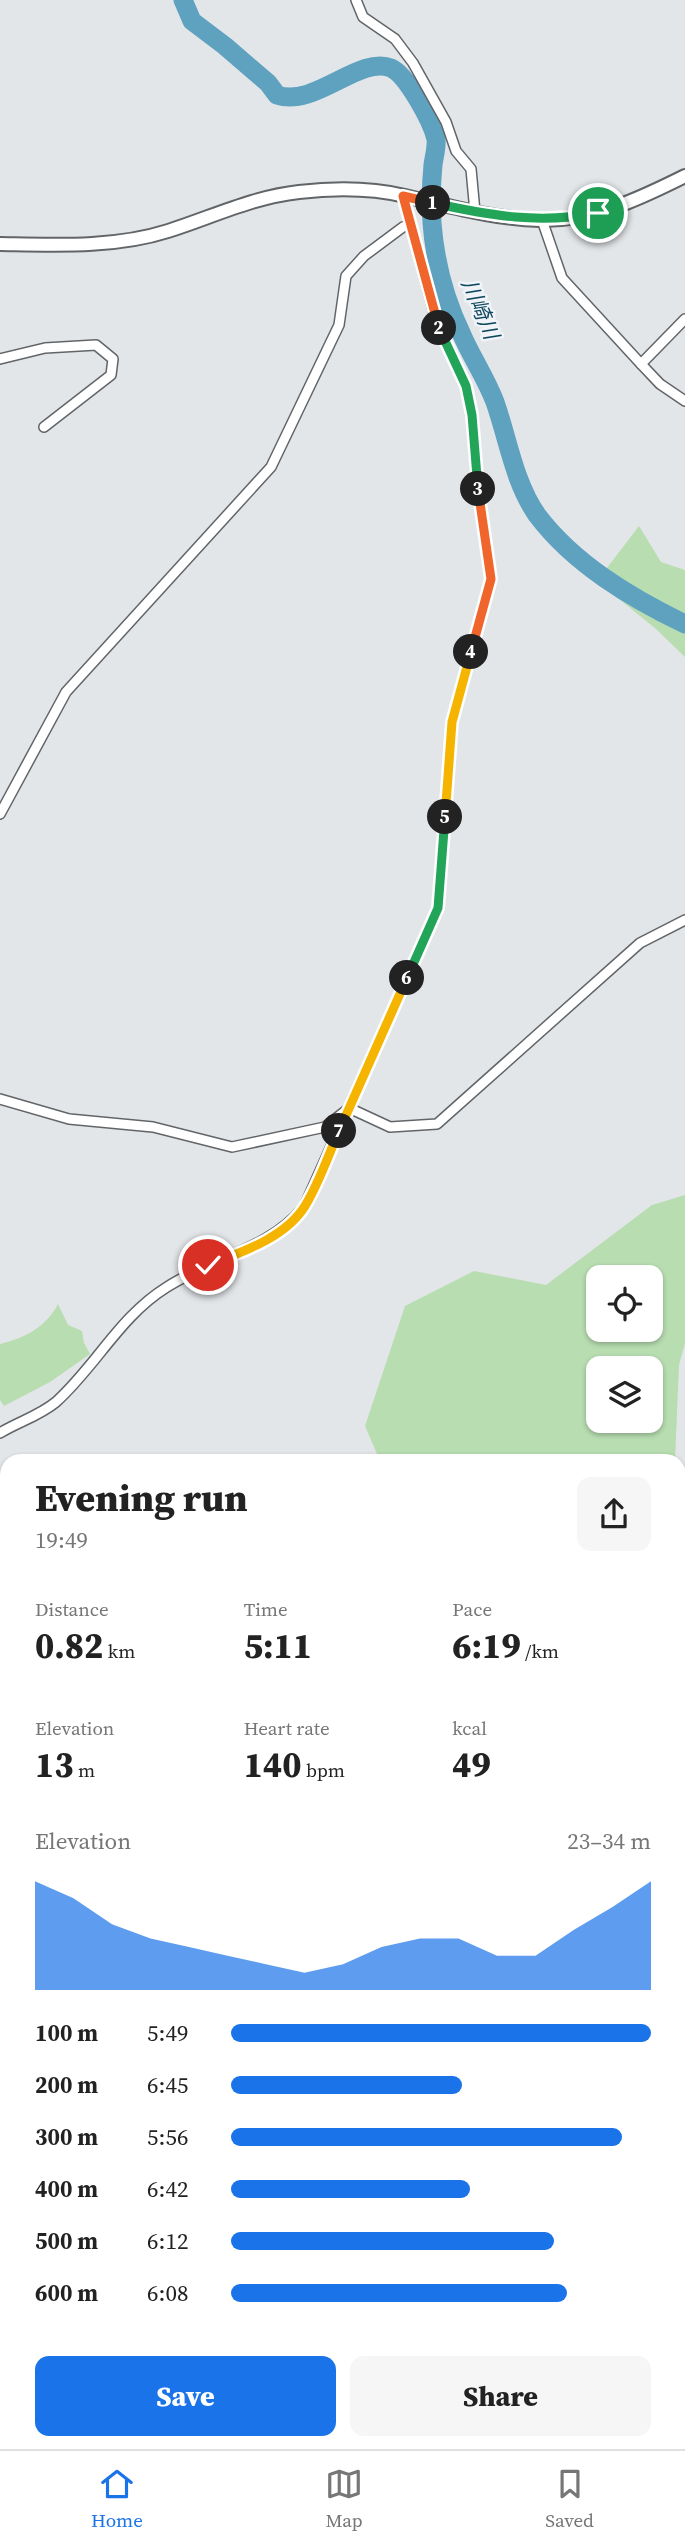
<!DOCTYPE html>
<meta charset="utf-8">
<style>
:root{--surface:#fff;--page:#f6f6f6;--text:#222;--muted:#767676;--line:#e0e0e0;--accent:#1a73e8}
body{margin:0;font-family:"Source Serif 4","Noto Sans JP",serif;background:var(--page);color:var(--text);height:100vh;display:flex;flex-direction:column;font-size:26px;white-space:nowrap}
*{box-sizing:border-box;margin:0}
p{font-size:23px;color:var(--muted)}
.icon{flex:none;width:38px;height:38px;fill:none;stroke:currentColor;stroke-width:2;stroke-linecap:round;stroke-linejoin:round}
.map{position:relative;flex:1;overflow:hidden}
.details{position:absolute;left:0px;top:1454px;width:686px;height:996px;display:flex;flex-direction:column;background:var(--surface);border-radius:21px 21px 0 0;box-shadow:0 2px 5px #0004}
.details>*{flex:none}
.tools{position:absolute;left:586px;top:1265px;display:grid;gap:14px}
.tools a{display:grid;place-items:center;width:77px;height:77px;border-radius:14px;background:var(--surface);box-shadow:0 2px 5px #0004;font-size:35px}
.pin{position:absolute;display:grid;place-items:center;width:60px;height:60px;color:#fff;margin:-30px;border:4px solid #fff;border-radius:50%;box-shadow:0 2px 7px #0007}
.km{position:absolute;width:35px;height:35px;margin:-18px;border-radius:50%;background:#222;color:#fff;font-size:19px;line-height:35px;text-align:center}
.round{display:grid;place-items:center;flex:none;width:74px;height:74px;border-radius:14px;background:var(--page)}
.summary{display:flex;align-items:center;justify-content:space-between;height:119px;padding:0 35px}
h1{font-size:38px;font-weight:800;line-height:52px}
.stats{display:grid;grid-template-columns:repeat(3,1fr);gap:10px;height:119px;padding:7px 35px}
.stats div{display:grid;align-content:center}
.stats b{font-size:35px;font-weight:800}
.stats small{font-size:19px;font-weight:400}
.stats p{font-size:19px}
.chart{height:196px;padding:14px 35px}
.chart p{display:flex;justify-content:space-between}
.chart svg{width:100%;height:126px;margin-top:7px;fill:var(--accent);opacity:.7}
.button{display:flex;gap:14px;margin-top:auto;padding:14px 35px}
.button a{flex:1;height:80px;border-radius:14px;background:var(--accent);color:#fff;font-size:28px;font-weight:800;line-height:80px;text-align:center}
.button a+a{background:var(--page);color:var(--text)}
ul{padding:0 35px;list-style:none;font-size:23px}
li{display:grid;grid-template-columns:112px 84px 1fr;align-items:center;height:52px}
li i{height:18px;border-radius:9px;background:var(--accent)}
.dock{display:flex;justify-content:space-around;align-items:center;height:98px;border-top:2px solid var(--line);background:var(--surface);font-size:19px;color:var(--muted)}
.dock a{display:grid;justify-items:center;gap:4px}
.dock .active{color:var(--accent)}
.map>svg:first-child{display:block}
.green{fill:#b7ddb1;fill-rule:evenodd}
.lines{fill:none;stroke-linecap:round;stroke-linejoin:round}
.river{stroke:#5ea2c0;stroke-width:19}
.minor-casing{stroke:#626568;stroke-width:12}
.secondary-casing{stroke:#626568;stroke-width:16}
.trunk-casing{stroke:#626568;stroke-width:19}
.minor{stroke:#fff;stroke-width:9}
.secondary{stroke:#fff;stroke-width:12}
.trunk{stroke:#fff;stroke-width:16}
.split-1-casing{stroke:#fff;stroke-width:14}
.split-2-casing{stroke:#fff;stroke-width:14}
.split-3-casing{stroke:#fff;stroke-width:14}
.split-4-casing{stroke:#fff;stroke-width:14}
.split-5-casing{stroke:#fff;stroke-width:14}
.split-6-casing{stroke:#fff;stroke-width:14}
.split-7-casing{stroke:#fff;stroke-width:14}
.split-8-casing{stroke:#fff;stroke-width:14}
.split-1{stroke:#22a559;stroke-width:9}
.split-2{stroke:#f0652b;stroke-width:9}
.split-3{stroke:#22a559;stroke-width:9}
.split-4{stroke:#f0652b;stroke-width:9}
.split-5{stroke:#f5b400;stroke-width:9}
.split-6{stroke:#22a559;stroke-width:9}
.split-7{stroke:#f5b400;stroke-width:9}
.split-8{stroke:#f5b400;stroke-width:9}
.labels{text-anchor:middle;stroke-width:5;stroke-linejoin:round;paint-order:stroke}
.water-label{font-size:21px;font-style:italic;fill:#0e485e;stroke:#f0f3f7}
</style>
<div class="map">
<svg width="685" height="2449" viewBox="0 0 685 2449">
<rect width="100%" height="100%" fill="#e3e6e9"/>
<!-- green -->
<g class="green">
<path d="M639 526 661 562 685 570V657L656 629 597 581Z"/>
<path d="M685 1195V1343L679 1365 675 1461H380L365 1426 405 1306 474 1271 546 1285 652 1205ZM598 1278H651V1330H598ZM598 1368H651V1421H598Z"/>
<path d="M58 1304 68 1325 82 1331 84 1343 90 1354 50 1382 4 1406 0 1400V1344C25 1338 46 1327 58 1304Z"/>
<path d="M685 1738V2120L679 2118V1743Z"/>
</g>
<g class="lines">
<!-- river -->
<path class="river" d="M183 0 192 21 225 46 268 83 277 95C315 108 359 55 391 68 407 75 432 122 436 139 437 147 434 157 433 165 431 184 431 204 432 223 435 262 445 300 462 335 472 358 486 378 495 402 508 439 514 482 537 515 574 564 631 598 685 624"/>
<!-- minor casing -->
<g class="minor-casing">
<g id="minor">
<path d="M356 0 363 17 395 39 413 63 446 122 456 151 471 169 475 212"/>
<path d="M542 220 562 278 641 364 660 384 685 401"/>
<path d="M0 359 45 348 96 345 113 359 111 375 44 427"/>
<path d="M641 364 685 319"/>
<path d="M0 814 66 692 271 467 339 325 346 276 364 256 403 227 411 224"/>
<path d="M0 1099 69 1119 153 1127 232 1147 325 1127 348 1109"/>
<path d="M349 1108 390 1127 437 1124 640 943 685 920"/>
<path d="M0 1433C18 1422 39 1416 56 1402 96 1366 120 1316 167 1287 212 1258 268 1250 304 1207L438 908 452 722 491 579 477 484 472 415 466 386 436 321 403 196"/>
<path d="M0 1683 7 1691"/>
<path d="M679 1684 685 1660"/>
<path d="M0 2114 7 2106"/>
<path d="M679 2228 685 2231"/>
<path d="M679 2267 685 2261"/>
<path d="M0 2302 7 2284"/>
<path d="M679 2376 685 2375"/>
<path d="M0 2412 7 2426"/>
<path d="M679 2429 685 2428"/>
<path d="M15 2443 18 2449"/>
<path d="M239 2443 245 2449"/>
<path d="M403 2443V2449"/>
<path d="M545 2449 550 2443"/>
<path d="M613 2449 630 2443"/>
</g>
</g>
<!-- secondary casing -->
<g class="secondary-casing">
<path id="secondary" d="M0 244C55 245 115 248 168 231 212 217 253 197 299 192 334 188 371 188 405 196 450 206 494 219 540 220 593 221 639 199 685 176"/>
</g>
<!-- trunk casing -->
<g class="trunk-casing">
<g id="trunk">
<path d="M0 1876 7 1880"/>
<path d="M493 2443V2449"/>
</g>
</g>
<!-- minor -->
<use href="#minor" class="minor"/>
<!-- secondary -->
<use href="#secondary" class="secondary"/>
<!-- trunk -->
<use href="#trunk" class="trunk"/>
</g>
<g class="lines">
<!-- split-1 casing -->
<g class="split-1-casing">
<path id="split-1" d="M433 203C492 216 539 224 598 213"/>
</g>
<!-- split-2 casing -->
<g class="split-2-casing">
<path id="split-2" d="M433 203 403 196 439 328"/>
</g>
<!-- split-3 casing -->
<g class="split-3-casing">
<path id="split-3" d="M439 328 466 386 472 415 478 489"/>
</g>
<!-- split-4 casing -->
<g class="split-4-casing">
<path id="split-4" d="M471 652 491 579 478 489"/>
</g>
<!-- split-5 casing -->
<g class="split-5-casing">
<path id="split-5" d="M445 817 452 722 471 652"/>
</g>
<!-- split-6 casing -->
<g class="split-6-casing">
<path id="split-6" d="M407 978 438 908 445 817"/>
</g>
<!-- split-7 casing -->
<g class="split-7-casing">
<path id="split-7" d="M339 1131 407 978"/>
</g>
<!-- split-8 casing -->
<g class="split-8-casing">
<path id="split-8" d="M208 1265C242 1252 285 1238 305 1206 319 1183 328 1156 339 1131"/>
</g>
<!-- split-1 -->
<use href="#split-1" class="split-1"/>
<!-- split-2 -->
<use href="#split-2" class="split-2"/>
<!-- split-3 -->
<use href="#split-3" class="split-3"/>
<!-- split-4 -->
<use href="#split-4" class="split-4"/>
<!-- split-5 -->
<use href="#split-5" class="split-5"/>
<!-- split-6 -->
<use href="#split-6" class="split-6"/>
<!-- split-7 -->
<use href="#split-7" class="split-7"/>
<!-- split-8 -->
<use href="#split-8" class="split-8"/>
</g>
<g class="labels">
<!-- water labels -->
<g class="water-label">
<text transform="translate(480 309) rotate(67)" y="7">川崎川</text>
</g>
</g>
</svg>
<div class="tools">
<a><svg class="icon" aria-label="locate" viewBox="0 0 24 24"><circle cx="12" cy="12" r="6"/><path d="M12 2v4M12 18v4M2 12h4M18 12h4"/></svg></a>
<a><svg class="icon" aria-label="layers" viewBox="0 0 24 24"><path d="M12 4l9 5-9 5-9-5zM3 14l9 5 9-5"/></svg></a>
</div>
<div class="pin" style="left:598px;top:213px;background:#1e9e55"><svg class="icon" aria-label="arrive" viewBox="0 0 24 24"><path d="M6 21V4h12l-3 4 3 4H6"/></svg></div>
<div class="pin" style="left:208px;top:1265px;background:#d93025"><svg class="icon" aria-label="check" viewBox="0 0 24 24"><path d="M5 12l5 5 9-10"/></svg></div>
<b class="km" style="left:433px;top:203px">1</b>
<b class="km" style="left:439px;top:328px">2</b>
<b class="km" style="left:478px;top:489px">3</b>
<b class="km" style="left:471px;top:652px">4</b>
<b class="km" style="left:445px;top:817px">5</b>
<b class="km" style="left:407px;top:978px">6</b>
<b class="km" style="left:339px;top:1131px">7</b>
<section class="details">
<div class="summary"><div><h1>Evening run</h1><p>19:49</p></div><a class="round"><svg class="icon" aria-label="share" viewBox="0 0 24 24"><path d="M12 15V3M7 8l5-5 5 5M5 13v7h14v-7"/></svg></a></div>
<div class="stats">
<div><p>Distance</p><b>0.82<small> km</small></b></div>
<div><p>Time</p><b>5:11</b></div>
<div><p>Pace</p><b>6:19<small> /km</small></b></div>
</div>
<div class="stats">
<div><p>Elevation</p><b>13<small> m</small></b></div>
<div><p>Heart rate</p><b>140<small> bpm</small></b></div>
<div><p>kcal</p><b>49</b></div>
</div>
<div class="chart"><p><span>Elevation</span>23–34 m</p>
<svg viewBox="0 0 160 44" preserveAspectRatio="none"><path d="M0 44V6L10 12L20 21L30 26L40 29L50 32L60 35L70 38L80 35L90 29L100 26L110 26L120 32L130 32L140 23L150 15L160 6V44z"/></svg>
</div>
<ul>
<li><b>100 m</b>5:49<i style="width:100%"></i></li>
<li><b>200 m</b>6:45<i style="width:55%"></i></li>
<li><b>300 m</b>5:56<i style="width:93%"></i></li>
<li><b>400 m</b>6:42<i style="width:57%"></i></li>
<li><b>500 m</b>6:12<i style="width:77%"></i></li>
<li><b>600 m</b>6:08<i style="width:80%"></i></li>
</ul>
<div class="button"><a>Save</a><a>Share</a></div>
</section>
</div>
<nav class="dock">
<a class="active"><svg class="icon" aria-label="home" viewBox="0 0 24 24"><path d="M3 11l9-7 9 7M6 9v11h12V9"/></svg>Home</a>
<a><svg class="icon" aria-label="map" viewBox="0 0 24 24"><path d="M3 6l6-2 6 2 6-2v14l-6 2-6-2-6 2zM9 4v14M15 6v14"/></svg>Map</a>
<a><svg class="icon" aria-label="saved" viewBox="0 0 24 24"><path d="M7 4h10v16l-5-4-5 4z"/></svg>Saved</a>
</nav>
